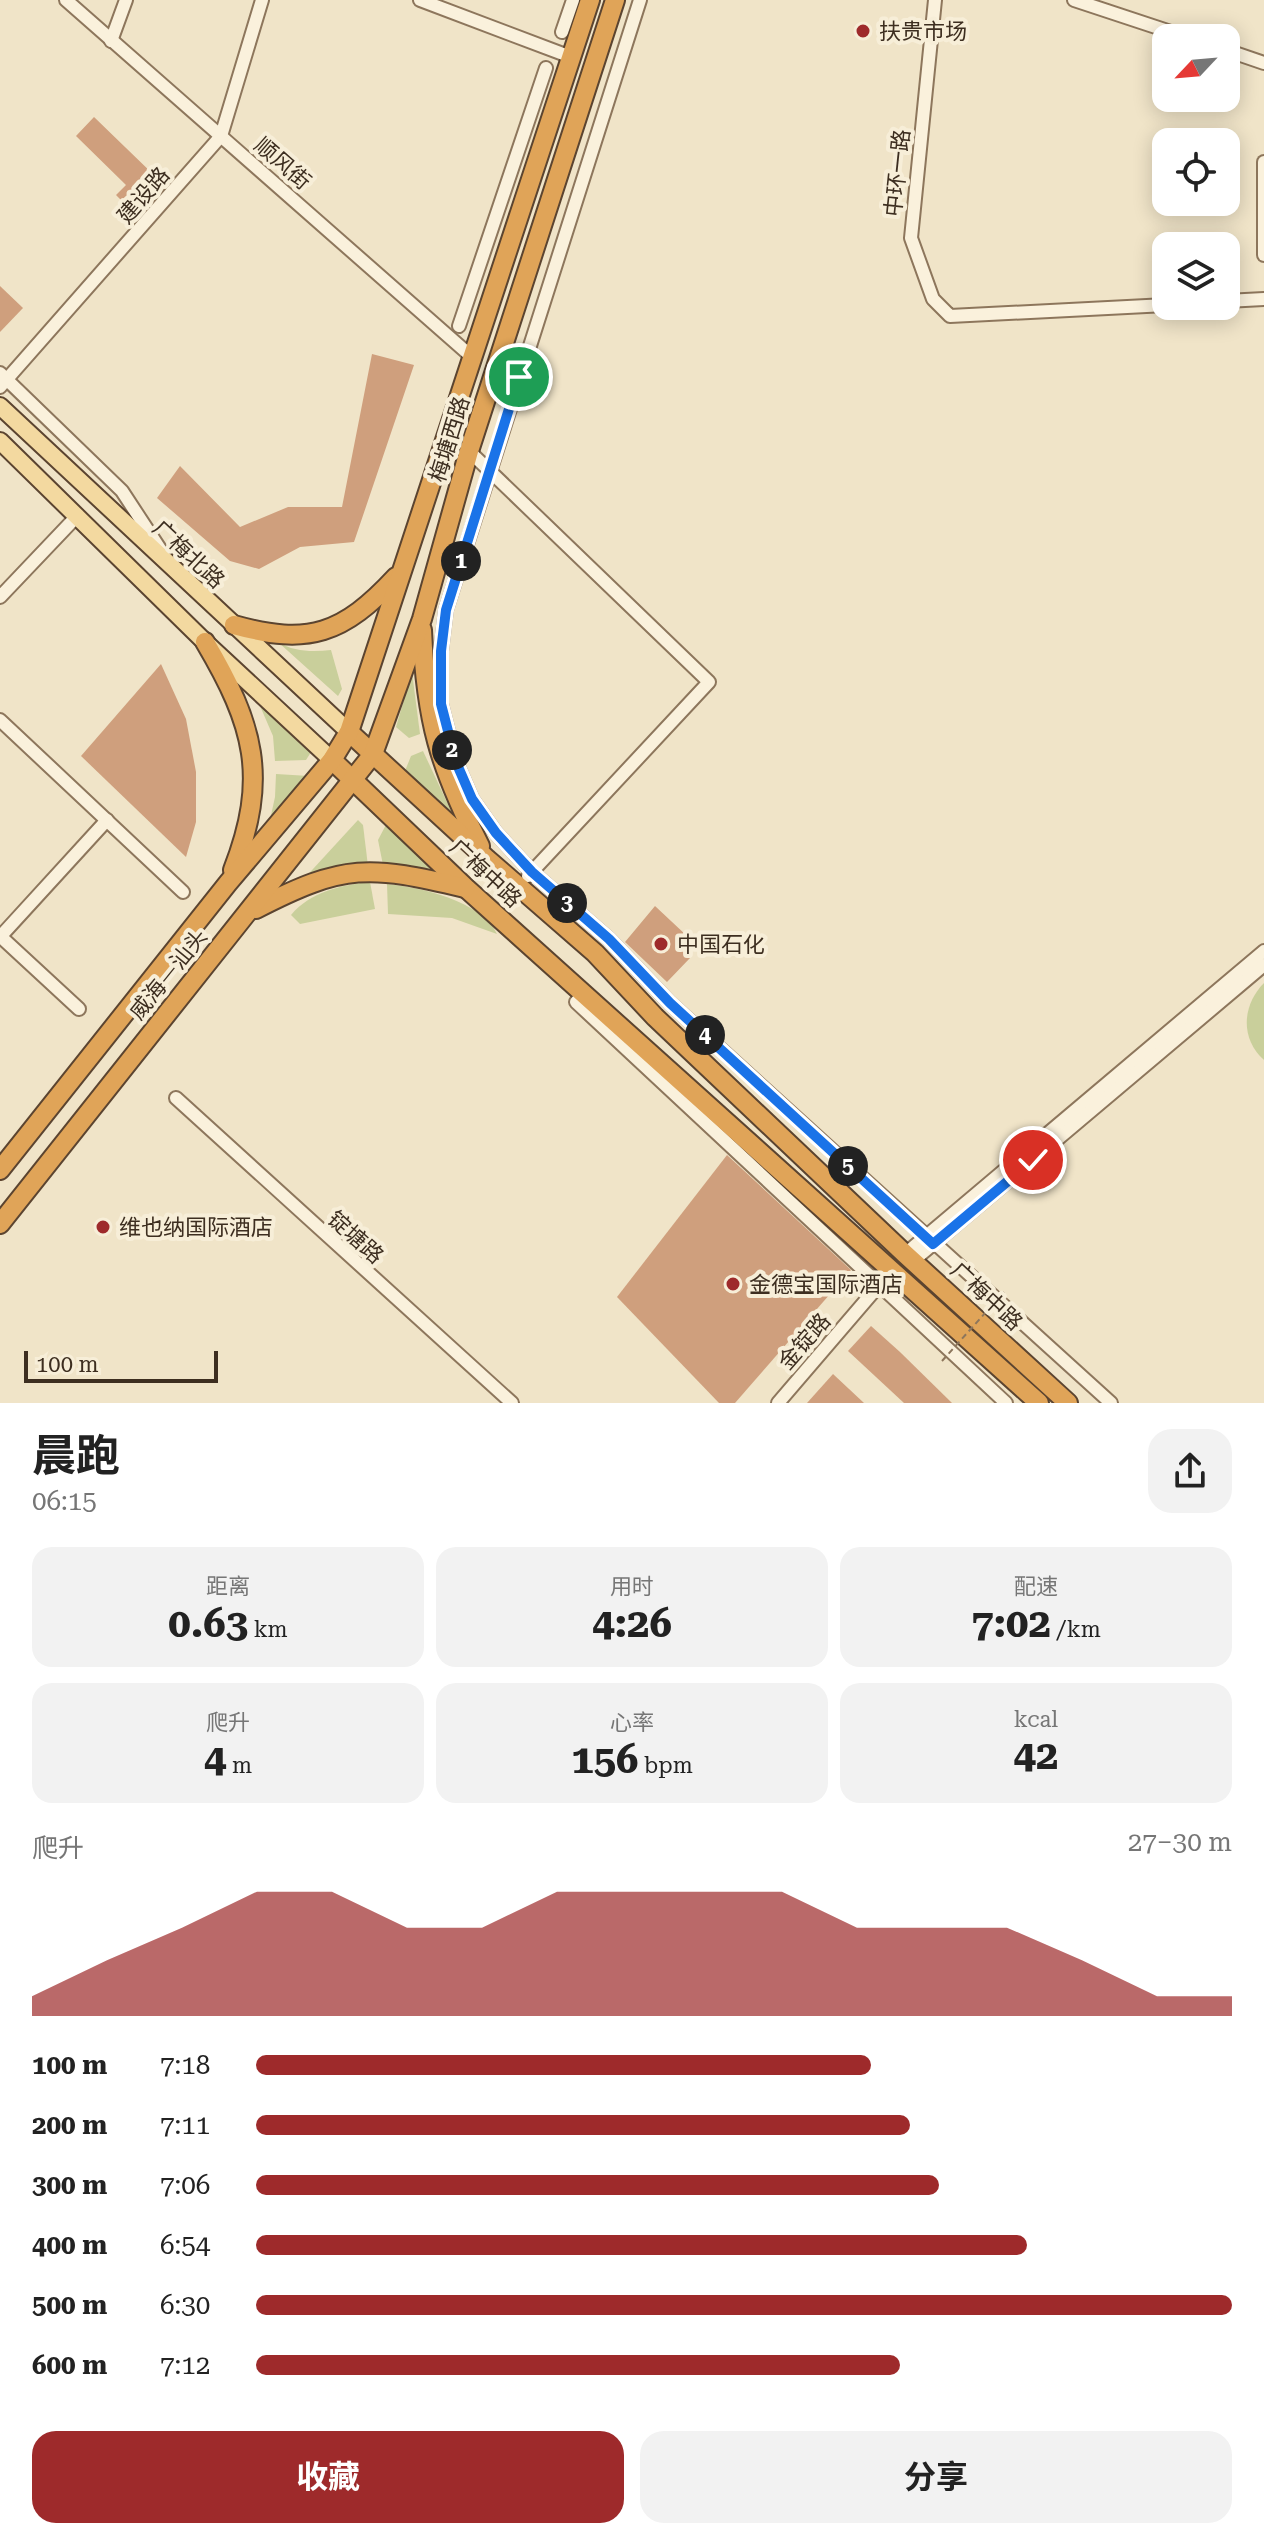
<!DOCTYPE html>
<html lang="zh">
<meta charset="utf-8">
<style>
:root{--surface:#fff;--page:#f2f2f2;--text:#222;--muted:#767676;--accent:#9e2a2b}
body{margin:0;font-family:"Roboto Serif","Noto Sans SC",serif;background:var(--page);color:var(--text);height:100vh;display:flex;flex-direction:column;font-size:30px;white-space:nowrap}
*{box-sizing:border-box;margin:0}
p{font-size:26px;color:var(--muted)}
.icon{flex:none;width:44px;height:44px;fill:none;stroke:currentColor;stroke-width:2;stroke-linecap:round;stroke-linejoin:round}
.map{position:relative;height:1403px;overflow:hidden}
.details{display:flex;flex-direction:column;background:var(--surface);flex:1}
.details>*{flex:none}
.needle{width:52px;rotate:244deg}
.controls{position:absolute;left:1152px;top:24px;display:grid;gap:16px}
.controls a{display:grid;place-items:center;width:88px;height:88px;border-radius:16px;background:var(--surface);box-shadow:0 4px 20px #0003;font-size:40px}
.scale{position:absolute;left:24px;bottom:20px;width:194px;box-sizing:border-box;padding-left:8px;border:4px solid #3d2e20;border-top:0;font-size:22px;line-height:28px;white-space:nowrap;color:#3d2e20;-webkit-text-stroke:6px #f7eed8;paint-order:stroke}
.pin{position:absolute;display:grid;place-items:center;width:68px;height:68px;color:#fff;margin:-34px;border:4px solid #fff;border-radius:50%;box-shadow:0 2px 8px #0007}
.km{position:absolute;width:40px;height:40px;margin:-20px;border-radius:50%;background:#222;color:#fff;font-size:22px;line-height:40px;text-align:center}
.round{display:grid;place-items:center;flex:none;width:84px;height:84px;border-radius:24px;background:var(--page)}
.summary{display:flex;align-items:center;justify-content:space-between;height:136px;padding:0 32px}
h1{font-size:44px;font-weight:700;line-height:60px}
.figures{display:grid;grid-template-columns:repeat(3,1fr);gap:12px;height:136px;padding:8px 32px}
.figures div{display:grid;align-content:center;border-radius:20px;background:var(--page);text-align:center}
.figures b{font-size:40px;font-weight:700}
.figures small{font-size:22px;font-weight:400}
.figures p{font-size:22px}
.chart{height:224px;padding:16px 32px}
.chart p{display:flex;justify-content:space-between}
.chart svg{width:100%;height:144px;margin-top:8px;fill:var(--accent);opacity:.7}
.action{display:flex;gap:16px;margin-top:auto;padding:16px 32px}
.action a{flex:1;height:92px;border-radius:24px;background:var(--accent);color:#fff;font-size:32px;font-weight:700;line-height:92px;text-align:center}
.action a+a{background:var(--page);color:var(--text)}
ul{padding:0 32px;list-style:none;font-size:26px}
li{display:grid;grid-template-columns:128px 96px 1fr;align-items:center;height:60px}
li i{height:20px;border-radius:10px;background:var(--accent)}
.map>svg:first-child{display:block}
.green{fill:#c9cf9b}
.building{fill:#cf9f7d}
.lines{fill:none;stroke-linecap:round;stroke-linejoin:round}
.minor-casing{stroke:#8d765c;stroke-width:16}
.major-casing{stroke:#5b4430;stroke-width:20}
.highway-casing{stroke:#5b4430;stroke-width:22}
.minor{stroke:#faf1dc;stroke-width:12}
.major{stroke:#f3d9a0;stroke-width:16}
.highway{stroke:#e0a458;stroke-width:18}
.path-bridge{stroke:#8d765c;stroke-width:2;stroke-dasharray:6 4;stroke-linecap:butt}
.route-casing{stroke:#fff;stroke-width:16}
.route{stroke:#1a73e8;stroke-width:10}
.poi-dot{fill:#9e2a2b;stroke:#f7eed8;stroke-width:3}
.labels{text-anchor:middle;stroke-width:8;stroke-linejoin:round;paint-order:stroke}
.poi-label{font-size:22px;fill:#3d2e20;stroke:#f7eed8;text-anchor:start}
.street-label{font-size:22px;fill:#3d2e20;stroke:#f7eed8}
</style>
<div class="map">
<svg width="1264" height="1403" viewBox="0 0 1264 1403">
<rect width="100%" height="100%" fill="#f0e4c8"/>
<!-- green -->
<g class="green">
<path d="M278 642C294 652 313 652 331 650L342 689 338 696Z"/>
<path d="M412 672 420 734 409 738 396 727Z"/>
<path d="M254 692 313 749 306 760 275 761 273 736Z"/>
<path d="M423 751 453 815 405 771 411 756Z"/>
<path d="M276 774 309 776 268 829 275 797Z"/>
<path d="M358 820 363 825 368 866 302 881Z"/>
<path d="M388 821 450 878 406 866 383 865 378 840Z"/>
<path d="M370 882 375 909 300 924 291 915C310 892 341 885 370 882Z"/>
<path d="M387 884C420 887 482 901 497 934L452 918 388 914Z"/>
<path d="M1264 983V1060C1240 1039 1242 1005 1264 983Z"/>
</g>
<!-- building -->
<g class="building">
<path d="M94 117 157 178 129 208 116 195 126 185 76 136Z"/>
<path d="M0 286 23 308 0 332Z"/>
<path d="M372 354 414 365 354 542 300 547 259 569 230 561 157 498 180 466 240 527 288 507H342Z"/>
<path d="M161 664 186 719 196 772V822L186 857 81 756Z"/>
<path d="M655 906 687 936 678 947 690 958 667 982 625 942Z"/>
<path d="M727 1155 851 1270 735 1403H719L617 1297Z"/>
<path d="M871 1326 900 1352 952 1403H904L848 1351Z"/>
<path d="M833 1374 864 1403H807Z"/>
</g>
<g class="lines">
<!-- minor casing -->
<g class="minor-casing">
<g id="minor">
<path d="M66 0 472 357"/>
<path d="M420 0 571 57"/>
<path d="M640 0 446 610 441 651V704L456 762 472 799 496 833 532 872 609 939 670 1003 1111 1403"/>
<path d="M935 0 911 238 933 299 950 316 1166 305"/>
<path d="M1074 0 1189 38"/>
<path d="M562 32 573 0"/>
<path d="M111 41 126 0"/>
<path d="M1226 50 1264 63"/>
<path d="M1264 162V255"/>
<path d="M1226 301 1264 299"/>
<path d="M459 326 546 68"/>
<path d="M0 373 122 491 162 552"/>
<path d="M0 387 221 136 262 0"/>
<path d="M469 451 709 682 528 876"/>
<path d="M0 597 78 515"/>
<path d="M0 720 183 892"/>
<path d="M0 936 79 1009"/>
<path d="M0 937 107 820"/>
<path d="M584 993 576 1002 1006 1403"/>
<path d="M176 1098 512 1403"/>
<path d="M905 1254 1264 951"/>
<path d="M913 1261 1264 965"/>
<path d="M778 1403 886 1277"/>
</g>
</g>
<!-- major casing -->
<g class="major-casing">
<g id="major">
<path d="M0 406 349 732"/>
<path d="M0 441 205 642 332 760"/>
</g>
</g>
<!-- highway casing -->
<g class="highway-casing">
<g id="highway">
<path d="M234 625C309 646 343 634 396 577"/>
<path d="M422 630C426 720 439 766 480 846"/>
<path d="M205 642C254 725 269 777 233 870"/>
<path d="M349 732 487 859 595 953 655 1017 905 1254 1068 1403"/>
<path d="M332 760 467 889 1039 1403"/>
<path d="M256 909C345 863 369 865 465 888"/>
<path d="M0 1170 228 883 332 760 349 732 590 0"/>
<path d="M0 1224 373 754 422 619 469 451 615 0"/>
</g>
</g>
<!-- minor -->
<use href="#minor" class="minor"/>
<!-- major -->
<use href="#major" class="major"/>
<!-- highway -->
<use href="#highway" class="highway"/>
<!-- path-bridge -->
<path class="path-bridge" d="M942 1361 1004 1292"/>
</g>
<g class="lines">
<!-- route casing -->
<g class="route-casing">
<path id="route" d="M519 377 446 610 441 651V704L456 762 472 799 496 833 532 872 609 939 670 1003 933 1244 1033 1160"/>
</g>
<!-- route -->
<use href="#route" class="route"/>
</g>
<!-- markers -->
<g class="poi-dot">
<circle cx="863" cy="31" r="8"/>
<circle cx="661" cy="944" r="8"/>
<circle cx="103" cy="1227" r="8"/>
<circle cx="733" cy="1284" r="8"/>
</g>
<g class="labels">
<!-- poi labels -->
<g class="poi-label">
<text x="879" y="39">扶贵市场</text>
<text x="677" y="952">中国石化</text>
<text x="119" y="1235">维也纳国际酒店</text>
<text x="749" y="1292">金德宝国际酒店</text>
</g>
<!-- street labels -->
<g class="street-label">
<text transform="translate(283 163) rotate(41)" y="8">顺风街</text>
<text transform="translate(897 173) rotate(-84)" y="8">中环一路</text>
<text transform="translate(143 195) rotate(-49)" y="8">建设路</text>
<text transform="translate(449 439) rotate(-73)" y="8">梅塘西路</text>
<text transform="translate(189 554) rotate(43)" y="8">广梅北路</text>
<text transform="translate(486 873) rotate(43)" y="8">广梅中路</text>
<text transform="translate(168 974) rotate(-51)" y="8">威海—汕头</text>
<text transform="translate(356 1237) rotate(42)" y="8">锭塘路</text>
<text transform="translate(987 1296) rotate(43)" y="8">广梅中路</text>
<text transform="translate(804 1341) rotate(-49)" y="8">金锭路</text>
</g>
</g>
</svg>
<div class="controls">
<a><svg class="needle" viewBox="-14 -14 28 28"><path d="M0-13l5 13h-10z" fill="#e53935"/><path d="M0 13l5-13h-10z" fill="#767676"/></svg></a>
<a><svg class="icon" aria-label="locate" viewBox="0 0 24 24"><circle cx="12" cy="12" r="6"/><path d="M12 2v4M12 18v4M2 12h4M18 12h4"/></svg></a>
<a><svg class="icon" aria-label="layers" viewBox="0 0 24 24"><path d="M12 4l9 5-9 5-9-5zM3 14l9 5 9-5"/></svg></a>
</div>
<div class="scale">100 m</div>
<div class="pin" style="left:519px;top:377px;background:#1e9e55"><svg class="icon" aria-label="arrive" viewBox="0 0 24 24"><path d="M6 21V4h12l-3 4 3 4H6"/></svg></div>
<div class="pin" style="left:1033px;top:1160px;background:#d93025"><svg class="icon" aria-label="check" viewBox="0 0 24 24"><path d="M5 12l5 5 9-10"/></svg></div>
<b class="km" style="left:461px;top:561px">1</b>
<b class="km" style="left:452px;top:750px">2</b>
<b class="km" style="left:567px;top:903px">3</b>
<b class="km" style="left:705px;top:1035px">4</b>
<b class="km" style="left:848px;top:1166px">5</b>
</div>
<section class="details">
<div class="summary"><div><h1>晨跑</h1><p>06:15</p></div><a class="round"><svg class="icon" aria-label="share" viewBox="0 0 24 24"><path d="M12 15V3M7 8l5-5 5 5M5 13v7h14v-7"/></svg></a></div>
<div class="figures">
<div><p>距离</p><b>0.63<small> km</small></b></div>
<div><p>用时</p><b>4:26</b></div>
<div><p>配速</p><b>7:02<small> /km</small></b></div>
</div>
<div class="figures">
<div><p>爬升</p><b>4<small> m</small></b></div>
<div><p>心率</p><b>156<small> bpm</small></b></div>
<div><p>kcal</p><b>42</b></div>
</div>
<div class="chart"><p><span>爬升</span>27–30 m</p>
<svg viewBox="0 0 160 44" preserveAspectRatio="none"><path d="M0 44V38L10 27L20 17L30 6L40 6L50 17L60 17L70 6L80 6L90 6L100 6L110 17L120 17L130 17L140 27L150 38L160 38V44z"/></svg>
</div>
<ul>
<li><b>100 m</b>7:18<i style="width:63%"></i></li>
<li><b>200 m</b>7:11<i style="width:67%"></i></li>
<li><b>300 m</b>7:06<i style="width:70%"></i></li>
<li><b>400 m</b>6:54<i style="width:79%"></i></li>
<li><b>500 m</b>6:30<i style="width:100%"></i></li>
<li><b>600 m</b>7:12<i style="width:66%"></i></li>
</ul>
<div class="action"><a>收藏</a><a>分享</a></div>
</section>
